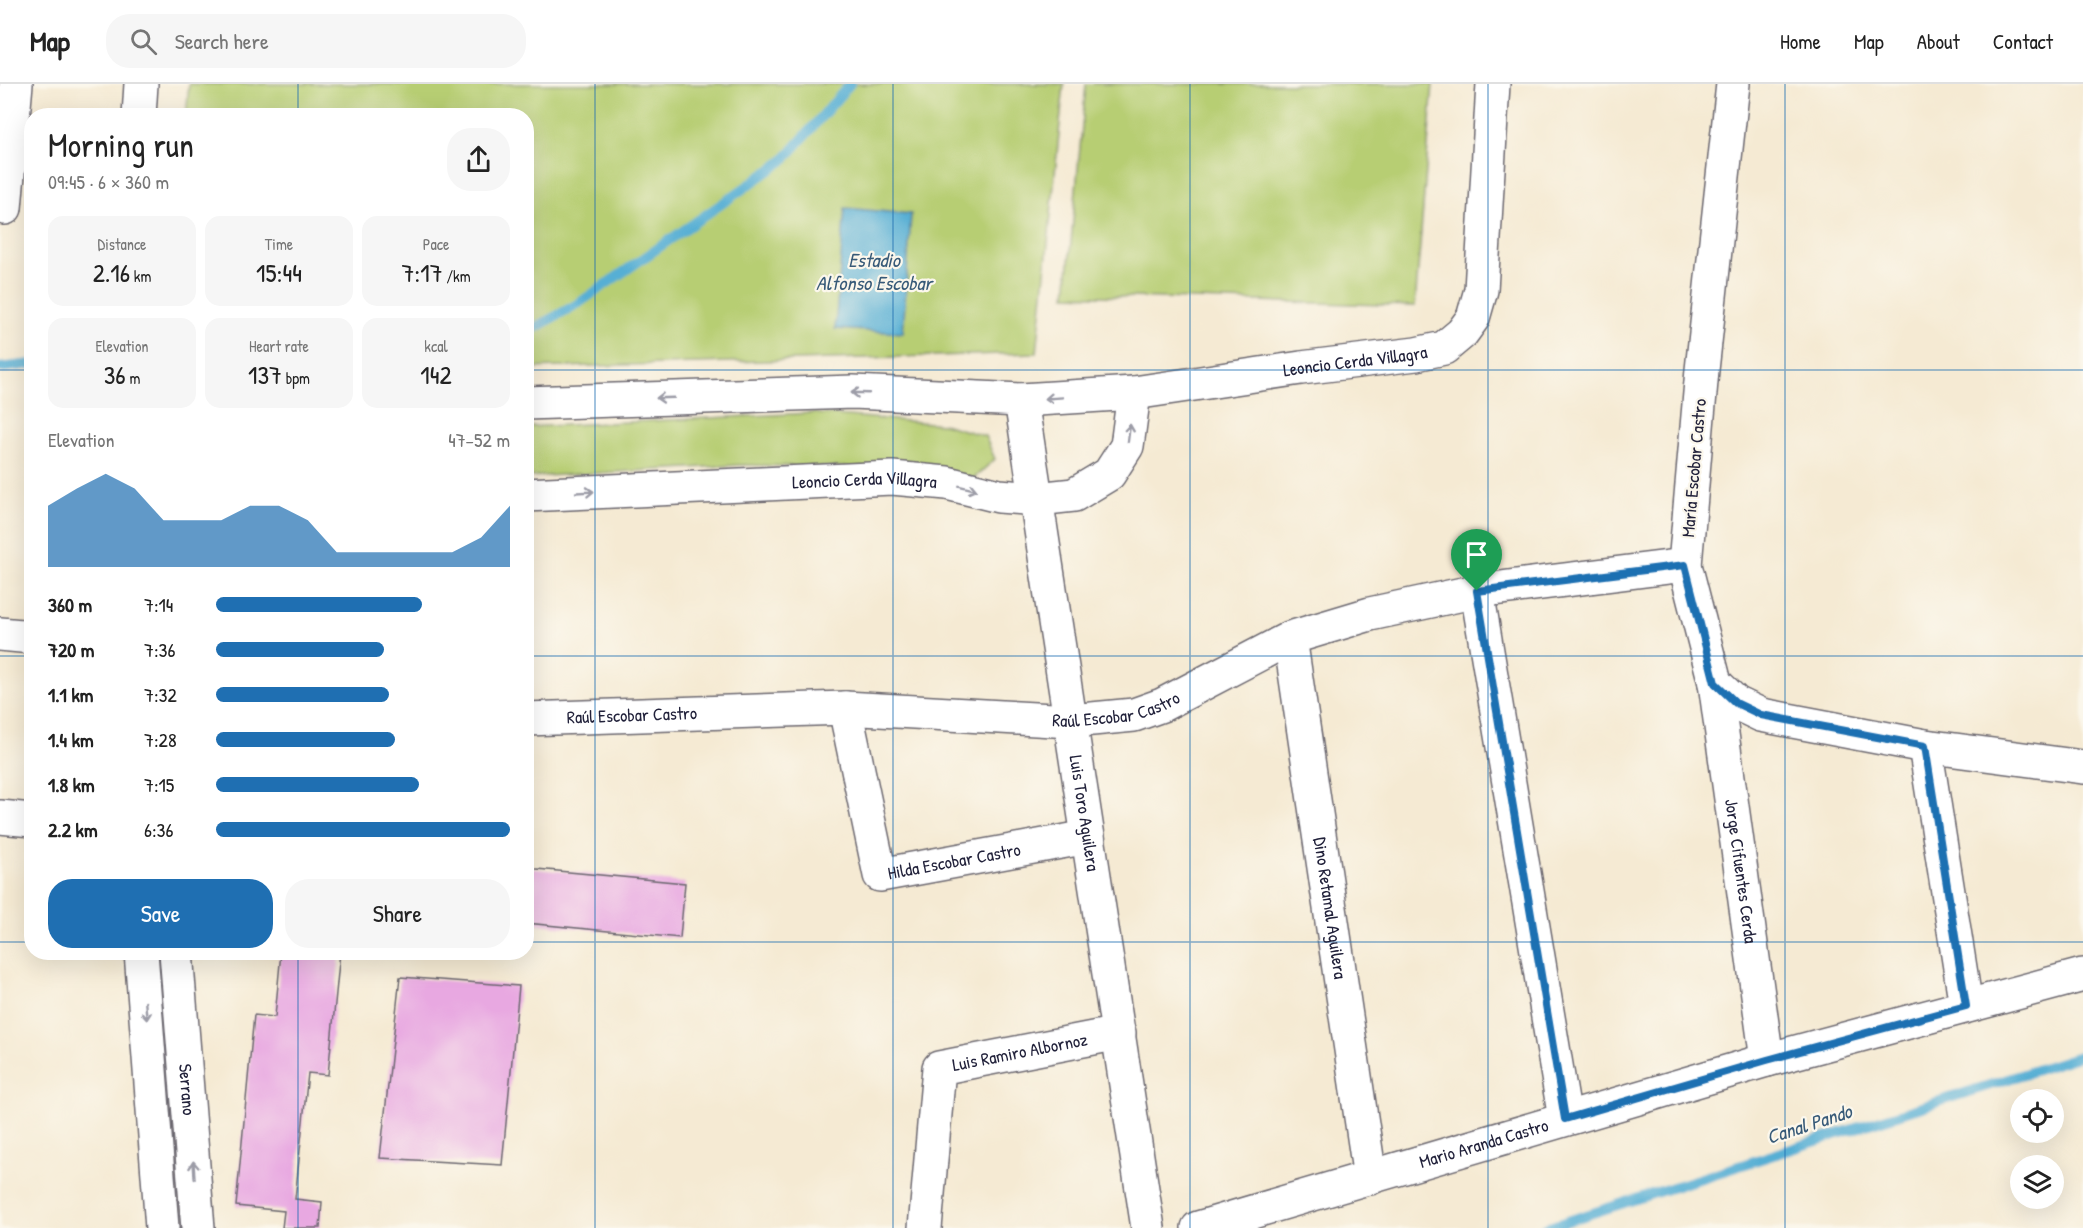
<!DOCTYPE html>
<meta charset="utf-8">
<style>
:root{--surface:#fff;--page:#f6f6f6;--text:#222;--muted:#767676;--line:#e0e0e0;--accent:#1f6fb2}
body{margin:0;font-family:"Patrick Hand",sans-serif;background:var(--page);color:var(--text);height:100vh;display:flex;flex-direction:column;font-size:22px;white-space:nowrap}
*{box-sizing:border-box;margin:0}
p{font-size:20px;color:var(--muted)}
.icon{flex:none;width:33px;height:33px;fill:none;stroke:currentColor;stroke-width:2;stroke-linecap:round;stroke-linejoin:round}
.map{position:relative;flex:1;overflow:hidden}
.drawer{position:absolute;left:24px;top:24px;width:510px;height:852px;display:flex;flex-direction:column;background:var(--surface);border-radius:24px;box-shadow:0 6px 24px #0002}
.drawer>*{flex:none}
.buttons{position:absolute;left:2010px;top:1005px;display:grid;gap:12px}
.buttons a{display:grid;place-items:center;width:54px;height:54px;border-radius:50%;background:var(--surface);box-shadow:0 6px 24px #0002;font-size:30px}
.pin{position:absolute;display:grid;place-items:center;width:51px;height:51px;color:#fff;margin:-62px -26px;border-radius:50% 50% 50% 0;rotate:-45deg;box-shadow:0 0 6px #0007}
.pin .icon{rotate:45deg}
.round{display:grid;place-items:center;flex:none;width:63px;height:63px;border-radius:24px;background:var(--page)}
.head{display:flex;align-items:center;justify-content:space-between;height:102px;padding:0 24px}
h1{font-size:33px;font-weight:600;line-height:45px}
.figures{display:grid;grid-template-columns:repeat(3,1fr);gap:9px;height:102px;padding:6px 24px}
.figures div{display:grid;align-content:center;border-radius:15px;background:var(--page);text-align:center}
.figures b{font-size:26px;font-weight:600}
.figures small{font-size:16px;font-weight:400}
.figures p{font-size:16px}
.chart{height:168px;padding:12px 24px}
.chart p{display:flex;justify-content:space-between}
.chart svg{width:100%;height:108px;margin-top:6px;fill:var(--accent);opacity:.7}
.cta{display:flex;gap:12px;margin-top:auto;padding:12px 24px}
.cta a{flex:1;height:69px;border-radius:24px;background:var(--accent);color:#fff;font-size:24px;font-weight:600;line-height:69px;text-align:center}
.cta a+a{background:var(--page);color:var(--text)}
ul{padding:0 24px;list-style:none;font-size:20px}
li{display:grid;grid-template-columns:96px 72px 1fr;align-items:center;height:45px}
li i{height:15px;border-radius:8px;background:var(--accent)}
header{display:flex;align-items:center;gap:36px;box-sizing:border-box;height:84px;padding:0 30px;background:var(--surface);border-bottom:2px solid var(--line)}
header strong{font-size:28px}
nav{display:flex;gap:33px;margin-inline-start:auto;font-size:21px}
.search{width:420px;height:54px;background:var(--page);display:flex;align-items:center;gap:15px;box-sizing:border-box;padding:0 21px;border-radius:24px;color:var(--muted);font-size:22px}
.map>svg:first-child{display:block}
.green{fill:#b7ce73;stroke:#6c7857;stroke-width:1.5}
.water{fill:#57afd4;stroke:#3c6888;stroke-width:1.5}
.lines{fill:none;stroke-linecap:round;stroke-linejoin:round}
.stream{stroke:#57afd4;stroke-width:10}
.building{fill:#e8a8e1}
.minor-casing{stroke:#6c6870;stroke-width:36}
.minor{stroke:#fff;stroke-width:33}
.oneway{stroke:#9c9ca7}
.route-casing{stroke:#fff;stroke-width:12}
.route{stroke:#1f6fb2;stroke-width:8}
.grid{fill:none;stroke:#1f6fb2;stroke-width:1.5;stroke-opacity:0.55}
.labels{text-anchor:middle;stroke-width:4.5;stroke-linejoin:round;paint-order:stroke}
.street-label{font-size:18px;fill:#22223b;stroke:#fbf7ec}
.water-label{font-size:20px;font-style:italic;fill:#375a78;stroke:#fbf7ec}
</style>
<header>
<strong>Map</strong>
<div class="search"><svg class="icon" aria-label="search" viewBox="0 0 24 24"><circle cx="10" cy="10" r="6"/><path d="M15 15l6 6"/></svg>Search here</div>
<nav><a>Home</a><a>Map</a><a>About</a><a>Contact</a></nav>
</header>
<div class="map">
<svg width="2083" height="1144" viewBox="0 0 2083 1144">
<rect width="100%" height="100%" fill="#fbf7ec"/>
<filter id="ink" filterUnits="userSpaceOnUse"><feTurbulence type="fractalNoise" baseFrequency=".0167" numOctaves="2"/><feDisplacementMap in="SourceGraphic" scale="12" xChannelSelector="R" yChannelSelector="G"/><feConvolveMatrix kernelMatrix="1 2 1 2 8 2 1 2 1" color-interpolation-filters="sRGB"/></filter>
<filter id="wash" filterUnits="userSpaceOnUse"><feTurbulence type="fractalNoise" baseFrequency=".008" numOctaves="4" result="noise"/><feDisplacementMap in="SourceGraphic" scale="24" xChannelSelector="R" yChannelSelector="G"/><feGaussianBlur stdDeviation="1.35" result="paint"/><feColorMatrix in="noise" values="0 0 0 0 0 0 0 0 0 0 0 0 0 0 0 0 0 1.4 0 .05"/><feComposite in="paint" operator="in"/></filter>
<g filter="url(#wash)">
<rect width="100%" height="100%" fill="#f5ead3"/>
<!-- green -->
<g class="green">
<path d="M189 0H1064L1037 269 527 284 526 32H186Z"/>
<path d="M1086 0H1433L1415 222 1066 211Z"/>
<path d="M812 329 943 340 985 352 995 375 973 395 873 384 742 381 527 393 526 343Z"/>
</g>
<!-- water -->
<path class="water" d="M845 124 911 130 903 249 835 245Z"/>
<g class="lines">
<!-- stream -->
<g class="stream">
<path d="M526 249 579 219 783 77 850 0"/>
<path d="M0 284 32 280"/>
<path d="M1546 1144 2083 971"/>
</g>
</g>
<g id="blocks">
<!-- building -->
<g class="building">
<path d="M526 784 685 799 680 854 526 839Z"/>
<path d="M281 868H340L328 991 308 989 295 1115 322 1118 320 1144H282L284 1127 236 1122 254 931 275 933Z"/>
<path d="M400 893 519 902 502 1081 380 1074Z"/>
</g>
</g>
</g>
<g filter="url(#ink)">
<use href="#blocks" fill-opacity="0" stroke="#6c6870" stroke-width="1.5"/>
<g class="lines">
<!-- minor casing -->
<g class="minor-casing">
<g id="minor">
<path id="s1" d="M1733 0 1702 286 1685 481 1715 599 1767 976"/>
<path d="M139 32 141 0"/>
<path d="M5 124 16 0"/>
<path id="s2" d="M1021 316 1148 1144"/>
<path id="s3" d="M526 319 853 308 1021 316 1134 309 1301 284 1416 270 1444 264 1462 249 1473 234 1481 206 1493 0"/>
<path id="s4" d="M526 411 892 394 947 399 999 412 1037 415 1074 411 1109 390 1127 362 1134 309"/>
<path d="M1477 507 1565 1035"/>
<path d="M0 550 32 553"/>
<path id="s5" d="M1290 554 1370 1094"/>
<path d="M1715 599 1736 619 1761 631 1925 662 2083 683"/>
<path id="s6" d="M845 624 880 791 1088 753"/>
<path id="s7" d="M526 635 845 624 1071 637 1134 631 1162 621 1290 554 1370 530 1477 507 1685 481"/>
<path d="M1925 662 1966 922"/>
<path d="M0 733 32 736"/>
<path d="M141 868 162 1144"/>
<path id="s8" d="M176 868 198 1144"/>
<path id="s9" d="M925 1144 939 984 1119 949"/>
<path id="s10" d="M1198 1144 1767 976 2083 891"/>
</g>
</g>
<!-- minor -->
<use href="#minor" class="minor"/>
</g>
<!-- one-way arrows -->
<defs><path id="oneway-shaft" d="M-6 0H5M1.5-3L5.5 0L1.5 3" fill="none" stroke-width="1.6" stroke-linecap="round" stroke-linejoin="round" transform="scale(1.5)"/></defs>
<g class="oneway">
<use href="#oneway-shaft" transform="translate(860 309) rotate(-178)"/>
<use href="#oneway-shaft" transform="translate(665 314) rotate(178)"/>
<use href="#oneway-shaft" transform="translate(1054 314) rotate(176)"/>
<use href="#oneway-shaft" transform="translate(1129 349) rotate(-83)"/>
<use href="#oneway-shaft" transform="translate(968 404) rotate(14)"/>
<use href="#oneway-shaft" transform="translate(585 408) rotate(-3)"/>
<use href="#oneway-shaft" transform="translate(146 927) rotate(85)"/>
<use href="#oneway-shaft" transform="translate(194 1086) rotate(-94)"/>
</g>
</g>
<g class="lines" filter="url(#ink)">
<!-- route casing -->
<g class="route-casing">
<path id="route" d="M1685 481 1715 599 1736 619 1761 631 1925 662 1966 922 1767 976 1565 1035 1477 507Z"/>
</g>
<!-- route -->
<use href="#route" class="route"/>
</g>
<!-- grid -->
<path class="grid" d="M298 0V32M595 0V1144M893 0V1144M1190 0V1144M1488 0V1144M1785 0V1144M0 286H32M526 286H2083M0 572H32M526 572H2083M0 858H32M526 858H2083M298 868V1144"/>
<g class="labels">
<!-- street labels -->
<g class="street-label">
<text dy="6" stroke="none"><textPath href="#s3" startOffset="832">Leoncio Cerda Villagra</textPath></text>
<text transform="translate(1694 384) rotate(-85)" y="6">María Escobar Castro</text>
<text dy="6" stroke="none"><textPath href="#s4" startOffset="339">Leoncio Cerda Villagra</textPath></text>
<text dy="6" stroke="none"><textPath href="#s7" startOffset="592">Raúl Escobar Castro</textPath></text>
<text dy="6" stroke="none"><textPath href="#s7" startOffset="106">Raúl Escobar Castro</textPath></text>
<text dy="6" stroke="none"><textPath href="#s2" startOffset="418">Luis Toro Aguilera</textPath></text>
<text dy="6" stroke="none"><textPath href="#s6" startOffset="246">Hilda Escobar Castro</textPath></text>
<text dy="6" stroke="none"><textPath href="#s1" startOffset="795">Jorge Cifuentes Cerda</textPath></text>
<text dy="6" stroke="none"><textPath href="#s5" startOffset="273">Dino Retamal Aguilera</textPath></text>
<text dy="6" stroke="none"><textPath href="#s9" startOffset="243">Luis Ramiro Albornoz</textPath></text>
<text dy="6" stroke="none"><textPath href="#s8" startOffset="138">Serrano</textPath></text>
<text dy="6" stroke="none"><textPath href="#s10" startOffset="298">Mario Aranda Castro</textPath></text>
</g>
<!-- water labels -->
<g class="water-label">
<text x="874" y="183">Estadio<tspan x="874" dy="23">Alfonso Escobar</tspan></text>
<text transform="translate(1809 1040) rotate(-18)" y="7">Canal Pando</text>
</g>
</g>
</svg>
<div class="buttons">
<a><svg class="icon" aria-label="locate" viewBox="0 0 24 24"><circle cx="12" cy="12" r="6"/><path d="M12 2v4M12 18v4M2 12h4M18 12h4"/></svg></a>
<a><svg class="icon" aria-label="layers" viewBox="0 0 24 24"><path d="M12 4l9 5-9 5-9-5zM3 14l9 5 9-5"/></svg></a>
</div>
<div class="pin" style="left:1477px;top:507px;background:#1e9e55"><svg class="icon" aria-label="arrive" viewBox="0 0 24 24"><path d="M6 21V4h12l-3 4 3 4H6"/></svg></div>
<section class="drawer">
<div class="head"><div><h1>Morning run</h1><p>09:45 · 6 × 360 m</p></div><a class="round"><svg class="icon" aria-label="share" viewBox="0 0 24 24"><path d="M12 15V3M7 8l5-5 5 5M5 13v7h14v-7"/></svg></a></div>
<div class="figures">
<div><p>Distance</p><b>2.16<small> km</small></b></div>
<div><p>Time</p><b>15:44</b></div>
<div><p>Pace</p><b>7:17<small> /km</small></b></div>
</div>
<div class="figures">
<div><p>Elevation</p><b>36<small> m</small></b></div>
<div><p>Heart rate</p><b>137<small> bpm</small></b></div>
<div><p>kcal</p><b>142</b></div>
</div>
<div class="chart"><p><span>Elevation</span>47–52 m</p>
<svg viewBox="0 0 160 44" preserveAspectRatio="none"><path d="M0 44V19L10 12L20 6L30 12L40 25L50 25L60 25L70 19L80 19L90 25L100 38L110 38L120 38L130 38L140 38L150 32L160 19V44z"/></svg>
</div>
<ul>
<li><b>360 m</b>7:14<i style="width:70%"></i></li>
<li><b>720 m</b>7:36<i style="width:57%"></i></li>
<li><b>1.1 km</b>7:32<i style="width:59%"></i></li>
<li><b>1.4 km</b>7:28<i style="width:61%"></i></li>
<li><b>1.8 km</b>7:15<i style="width:69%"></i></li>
<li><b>2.2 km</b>6:36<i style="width:100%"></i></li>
</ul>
<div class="cta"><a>Save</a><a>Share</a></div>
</section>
</div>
